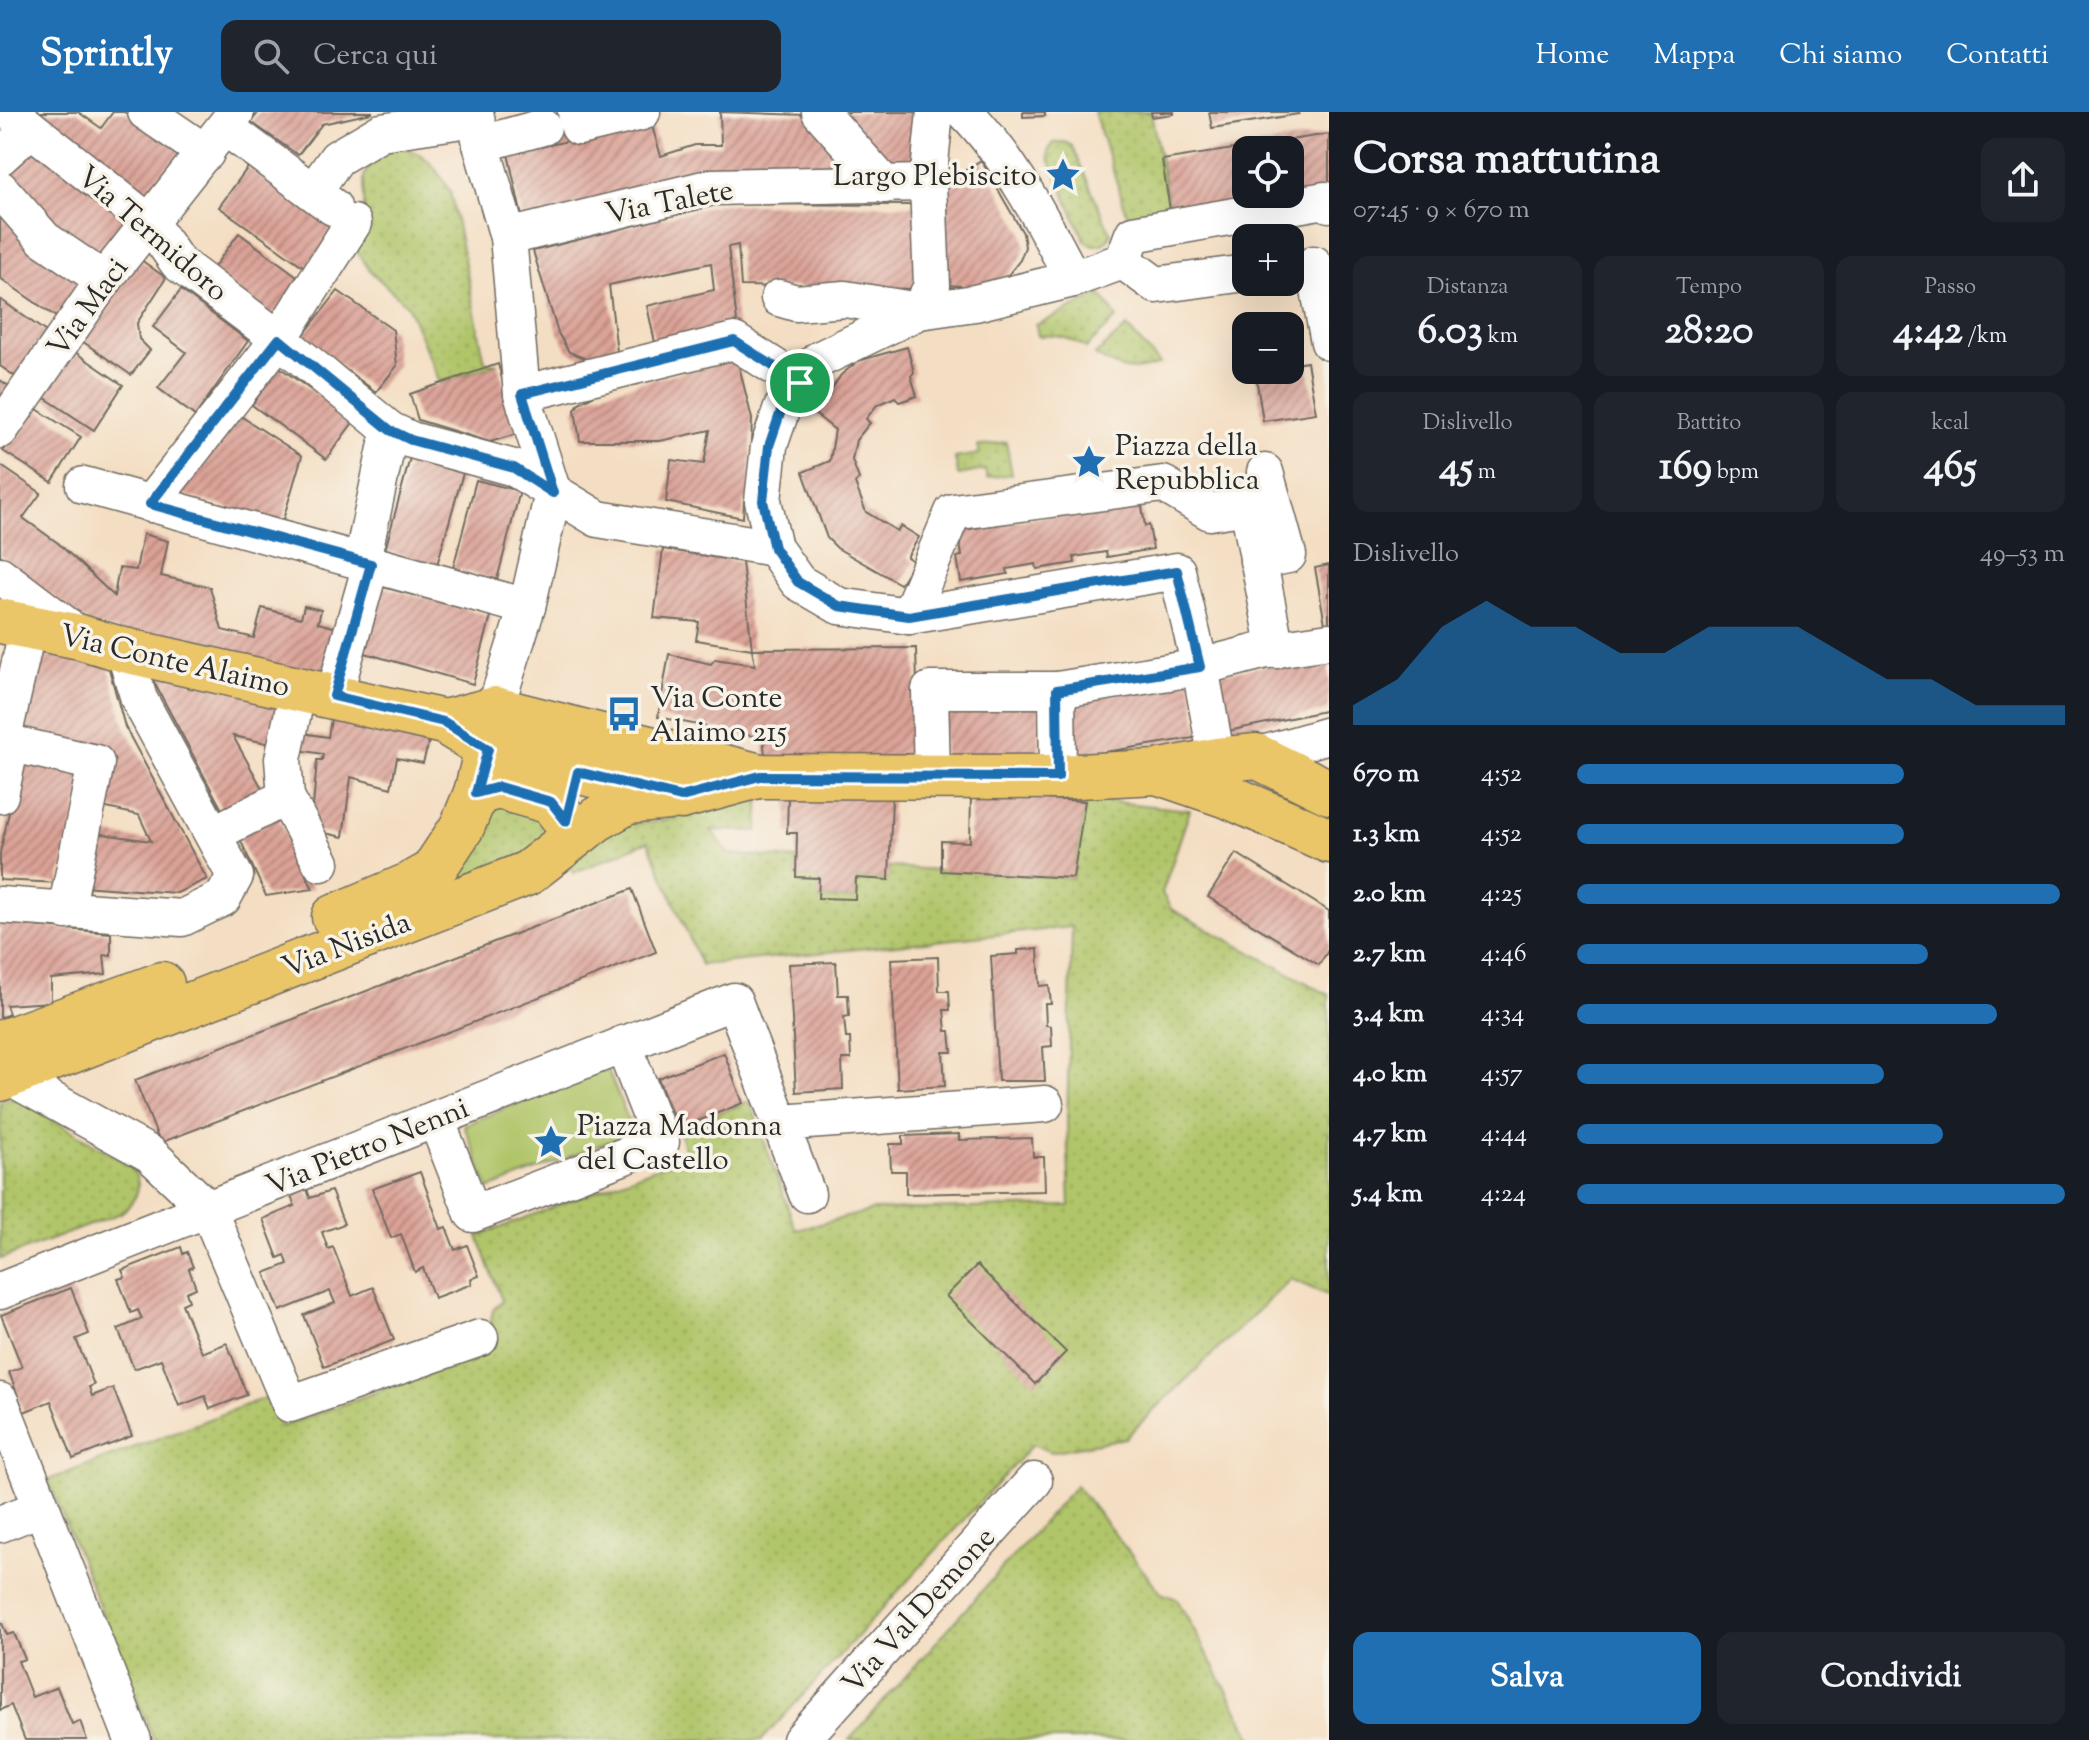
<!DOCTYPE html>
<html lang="it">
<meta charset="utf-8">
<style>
:root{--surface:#171b24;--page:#20242c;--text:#f1f3f6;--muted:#9ea1a6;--accent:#1f6fb2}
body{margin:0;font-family:"Sorts Mill Goudy",serif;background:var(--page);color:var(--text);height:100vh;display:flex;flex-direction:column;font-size:30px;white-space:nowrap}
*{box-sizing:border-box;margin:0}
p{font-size:26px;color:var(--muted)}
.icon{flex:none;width:44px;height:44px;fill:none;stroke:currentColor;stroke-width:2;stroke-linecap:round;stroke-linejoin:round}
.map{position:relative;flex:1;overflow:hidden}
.panel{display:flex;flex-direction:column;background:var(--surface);width:760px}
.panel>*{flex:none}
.controls{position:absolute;left:1232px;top:24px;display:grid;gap:16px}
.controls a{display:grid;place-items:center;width:72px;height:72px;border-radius:16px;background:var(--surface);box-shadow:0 8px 32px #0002;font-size:40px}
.pin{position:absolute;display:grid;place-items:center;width:68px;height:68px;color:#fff;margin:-34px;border:4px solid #fff;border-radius:50%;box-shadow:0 2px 8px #0007}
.round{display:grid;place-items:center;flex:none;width:84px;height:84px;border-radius:16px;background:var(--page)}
.headline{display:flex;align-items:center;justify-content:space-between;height:136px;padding:0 24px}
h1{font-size:44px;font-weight:800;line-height:60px}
.metrics{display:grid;grid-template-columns:repeat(3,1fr);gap:12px;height:136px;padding:8px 24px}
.metrics div{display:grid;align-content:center;border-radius:16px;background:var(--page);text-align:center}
.metrics b{font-size:40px;font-weight:800}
.metrics small{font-size:22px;font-weight:400}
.metrics p{font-size:22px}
.chart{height:224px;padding:16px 24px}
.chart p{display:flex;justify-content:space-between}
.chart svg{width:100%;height:144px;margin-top:8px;fill:var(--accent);opacity:.7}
.action{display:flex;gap:16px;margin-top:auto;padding:16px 24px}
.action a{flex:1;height:92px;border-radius:16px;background:var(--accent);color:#fff;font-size:32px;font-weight:800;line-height:92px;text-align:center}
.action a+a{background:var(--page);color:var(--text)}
ul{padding:0 24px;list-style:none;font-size:26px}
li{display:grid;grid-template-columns:128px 96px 1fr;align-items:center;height:60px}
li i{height:20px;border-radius:10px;background:var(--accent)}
header{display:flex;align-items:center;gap:48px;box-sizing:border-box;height:112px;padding:0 40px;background:var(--accent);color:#fff}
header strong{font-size:38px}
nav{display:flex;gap:44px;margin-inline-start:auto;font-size:28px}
.search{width:560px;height:72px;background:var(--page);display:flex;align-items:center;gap:20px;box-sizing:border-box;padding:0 28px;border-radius:16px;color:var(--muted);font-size:30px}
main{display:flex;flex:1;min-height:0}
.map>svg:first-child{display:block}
.green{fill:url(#green-dots);stroke:#6e784a;stroke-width:2}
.pitch{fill:#b0c569;stroke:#6e784a;stroke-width:2}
.building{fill:url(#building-hatch);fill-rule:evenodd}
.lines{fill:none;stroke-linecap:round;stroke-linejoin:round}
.minor-casing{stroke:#716a60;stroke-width:39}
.major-casing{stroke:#716a60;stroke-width:47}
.minor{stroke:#fff;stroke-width:36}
.major{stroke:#eac669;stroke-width:44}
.route-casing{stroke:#fff;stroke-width:16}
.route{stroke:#1f6fb2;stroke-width:10}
.labels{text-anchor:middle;stroke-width:7;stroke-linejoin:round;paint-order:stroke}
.poi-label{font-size:30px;fill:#2b2b2b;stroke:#f7f3e8;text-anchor:start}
.street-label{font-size:30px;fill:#2b2b2b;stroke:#f7f3e8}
</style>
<header>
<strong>Sprintly</strong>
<div class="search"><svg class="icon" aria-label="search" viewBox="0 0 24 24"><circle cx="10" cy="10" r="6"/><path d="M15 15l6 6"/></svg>Cerca qui</div>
<nav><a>Home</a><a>Mappa</a><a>Chi siamo</a><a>Contatti</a></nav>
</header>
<main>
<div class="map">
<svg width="1329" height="1628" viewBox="0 0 1329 1628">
<defs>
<pattern id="green-dots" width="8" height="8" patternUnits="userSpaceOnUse" patternTransform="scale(2)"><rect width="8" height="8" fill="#b0c569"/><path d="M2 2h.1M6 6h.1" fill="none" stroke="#98a95b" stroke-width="1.8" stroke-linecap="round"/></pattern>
<pattern id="building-hatch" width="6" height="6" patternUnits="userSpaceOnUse" patternTransform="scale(2)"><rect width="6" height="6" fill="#dba297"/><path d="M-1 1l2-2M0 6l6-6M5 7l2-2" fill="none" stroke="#b2847b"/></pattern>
</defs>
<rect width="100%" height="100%" fill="#f7f3e8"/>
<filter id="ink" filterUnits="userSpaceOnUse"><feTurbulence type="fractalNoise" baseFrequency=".0125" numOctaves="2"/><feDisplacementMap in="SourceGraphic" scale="16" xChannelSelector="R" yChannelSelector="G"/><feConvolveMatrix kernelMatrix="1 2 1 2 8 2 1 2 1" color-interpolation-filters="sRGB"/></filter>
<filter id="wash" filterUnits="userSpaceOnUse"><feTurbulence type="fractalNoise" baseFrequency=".006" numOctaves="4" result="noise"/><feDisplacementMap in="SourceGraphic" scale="32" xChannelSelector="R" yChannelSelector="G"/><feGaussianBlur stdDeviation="1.8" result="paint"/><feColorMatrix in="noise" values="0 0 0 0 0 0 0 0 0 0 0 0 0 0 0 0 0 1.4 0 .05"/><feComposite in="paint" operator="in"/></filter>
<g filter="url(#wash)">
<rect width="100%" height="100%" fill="#f4dec3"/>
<!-- green -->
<g class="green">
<path d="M1094 0H1151L1171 104 1130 111Z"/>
<path d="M1065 30 1072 34 1111 122C1105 134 1095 136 1085 129L1049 47 1048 39 1054 31Z"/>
<path d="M398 34C429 42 434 54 450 79L485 250 498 252 440 271 408 194 370 159 356 138 364 118V64L374 46Z"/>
<path d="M1101 182 1117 206 1086 236C1070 226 1057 222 1038 224L1036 213Z"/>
<path d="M1127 215 1160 252C1132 262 1120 259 1095 243Z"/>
<path d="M1006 330 1012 362 987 366 985 358 958 363 955 346 979 342 978 334Z"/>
<path d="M760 682 758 719 711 718 729 742 796 747V765L819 766V786L855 787 856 766 888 768 889 755 1073 766 1085 689 1095 688 1190 698 1162 781 1171 797 1329 883V1184L1291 1167 1125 1326 1050 1340 1033 1332 762 1628H154L48 1368 267 1285 281 1315 485 1240 493 1198 502 1189 478 1124 687 1044 678 1017 750 989 796 1118 874 1098 1070 1094 1067 1012 1072 815 701 853 648 729 574 761 571 752 595 726 628 712 658 710Z"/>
<path d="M496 689 553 712 530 740 450 773Z"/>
<path d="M15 985 131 1054C144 1073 138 1088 121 1101L0 1147V990Z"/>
<path d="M1076 1373 1161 1481 1177 1487 1254 1628H849Z"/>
</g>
<!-- pitch -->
<path class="pitch" d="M607 956 633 1020 489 1077 464 1013Z"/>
<g id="blocks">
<!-- building -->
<g class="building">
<path d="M24 0H78L101 16 113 0H124L187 41 144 97Z"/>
<path d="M259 0H372V1L322 12 298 43 251 10Z"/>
<path d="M720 0 806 3 852 59 522 105 508 42 651 11 661 44 695 33H721Z"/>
<path d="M841 0H920V63L897 62Z"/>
<path d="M1023 0H1045V4L1023 5Z"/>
<path d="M1151 0H1174V2L1152 5Z"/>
<path d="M1209 0H1299V2L1212 16Z"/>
<path d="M1329 22V79L1171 104 1162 48ZM1246 38H1290V82H1246Z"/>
<path d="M31 26 133 112 101 155 49 122 0 57Z"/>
<path d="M981 48 1023 121 1025 135 1020 148 1008 163 995 172 976 175 946 173 945 72Z"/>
<path d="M248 55 335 118 307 157 219 95Z"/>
<path d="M0 83 91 166 62 209 0 166Z"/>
<path d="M719 92 917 93V177L741 174 738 133 728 135 738 219 656 235 647 194 714 178 711 151 609 173 617 240 591 249 569 240 558 221 533 139Z"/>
<path d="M239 121 301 167 273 205 211 159Z"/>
<path d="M137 145 166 166 137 211 139 227 150 238 131 263 79 227Z"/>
<path d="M181 178 248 229 195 304 158 276 186 240 153 215Z"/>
<path d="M338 179 393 218 397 254 376 280 302 225Z"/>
<path d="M0 187 53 225 22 269 0 254Z"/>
<path d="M907 235 914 260 911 264 917 284 899 290 895 285 877 293 866 307 870 311 856 328 852 348 859 367 855 371 866 400 897 419 901 414 919 425 907 445 914 450 900 472 837 436 827 426 803 360 830 349 835 318 815 302 841 263 858 249Z"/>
<path d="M72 238 123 273 94 318 42 284Z"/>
<path d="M737 246 752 307 749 388 744 389 743 406 666 390 671 348 704 352 710 318 660 329H580L575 298 579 291 596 282Z"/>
<path d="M1307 250 1316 301 1263 309 1255 259 1290 258V253Z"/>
<path d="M498 252 517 322 490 330 418 308 410 282Z"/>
<path d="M279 255 354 309 326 347 252 293Z"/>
<path d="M0 268 16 279 0 302Z"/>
<path d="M32 294 81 325 52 370 3 339Z"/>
<path d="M239 303 302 344 282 411 178 381Z"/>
<path d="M410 346 463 361 437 453 385 438Z"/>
<path d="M0 353 41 381 23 406 58 431 114 484 119 456 136 458 143 422 168 429 161 464 210 475 222 518 254 526 262 496 301 506 304 494 321 498 318 511 337 516 325 565 89 512 0 443Z"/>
<path d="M476 368 520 379 497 468 453 456Z"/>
<path d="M1141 388 1145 414 1149 413 1153 437 1107 445 1106 440 1074 445 1075 451 1037 457 1036 452 1007 457 1008 462 961 470 957 445 962 444 958 419Z"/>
<path d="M663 437 742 450 752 537 696 528 699 510 654 506Z"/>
<path d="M1329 453V523H1327L1315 456Z"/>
<path d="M383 475 491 504 473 572 365 541Z"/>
<path d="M30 532 108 553 125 615 207 767 177 781 82 774 96 721 151 729 139 703 102 695 111 652 9 620Z"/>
<path d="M916 536 919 650H766L763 626 658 605 669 542 711 552 715 547 755 553 752 537Z"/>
<path d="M1329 543V598L1223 620 1211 563Z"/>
<path d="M148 559 287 590 276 633 233 624 267 685 227 707Z"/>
<path d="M1190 569 1200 625 1073 645 1072 589Z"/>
<path d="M944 590H1039L1040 647H944Z"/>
<path d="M332 601 431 622 423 651 397 646 391 676 351 665 343 725 311 718 317 648H322L323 642 293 637 296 620 328 625Z"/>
<path d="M21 646 85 661 59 771 0 768V741Z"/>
<path d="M788 684H892L889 768 856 766 855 787 818 786 819 766 796 765 797 721H787Z"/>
<path d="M971 684 1085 689 1073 766 941 759V729L970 730Z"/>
<path d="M275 699 313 777 266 784 235 716Z"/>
<path d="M1236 741 1329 799V837L1319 853 1208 785Z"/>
<path d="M632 777 656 840 160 1031 135 968Z"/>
<path d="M0 811 111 821V844L104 843 106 862 51 867V890L6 893 9 902 0 906Z"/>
<path d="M1038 837 1040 874 1049 873 1051 892H1045L1046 913 1051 914 1052 934 1043 935 1045 969H998L991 844 1018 842V838Z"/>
<path d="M938 845 939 879H949L950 898H944L946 919H950L952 940H943L945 974 898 977 891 847Z"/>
<path d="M836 850 838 883H848L849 904 844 905 846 926H850L851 947H842L843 977 796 980 789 852Z"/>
<path d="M724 941 743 991 678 1017 658 966Z"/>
<path d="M959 1022V1028L1032 1026 1033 1045H1044L1045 1079 906 1082V1059H891L890 1032H903V1024Z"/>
<path d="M420 1060 441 1117 446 1115 455 1138 467 1133 479 1164 471 1167 472 1172 434 1186 423 1156 415 1160 401 1122 391 1126 372 1077Z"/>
<path d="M307 1077 310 1086 331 1079 344 1112 322 1120 328 1137 333 1135 352 1184 373 1175 394 1228 324 1255 304 1203 335 1191 330 1179 280 1199 265 1161 288 1152 285 1143 278 1146 263 1107 295 1094 291 1084Z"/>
<path d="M181 1135 183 1142 187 1140 193 1155 189 1157 196 1176 186 1180 189 1189 182 1192 202 1241 227 1231 247 1283 210 1297 205 1284 179 1294 161 1247 134 1257 118 1217 142 1207 138 1198 131 1201 118 1167 125 1165 122 1158Z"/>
<path d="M977 1153 1066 1240 1035 1272 946 1184Z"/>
<path d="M71 1176 89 1222 76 1227 94 1273 89 1275 92 1284 113 1276 132 1324 73 1347 51 1289 24 1300 9 1260 22 1255 1 1203Z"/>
<path d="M0 1507 7 1523 14 1521 25 1547 18 1549 32 1585 57 1575 72 1612 80 1609 87 1628H25L11 1593 0 1598Z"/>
</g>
</g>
</g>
<g filter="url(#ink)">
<use href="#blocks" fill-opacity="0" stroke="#716a60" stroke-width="2"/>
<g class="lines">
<!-- minor casing -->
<g class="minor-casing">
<g id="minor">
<path d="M10 0 150 111 178 151 279 227 390 318 411 328 514 356 598 407 774 436"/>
<path d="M146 0 206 41"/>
<path d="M475 0 481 32 508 125 522 282 553 381 527 495 495 597"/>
<path d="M576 0 579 15 642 0"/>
<path d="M820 0 885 73"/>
<path d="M965 0C1011 47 1043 109 1073 167"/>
<path d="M225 15 333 95"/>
<path d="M481 32 543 15"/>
<path d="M0 45 31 17"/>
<path d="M0 77 44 127 104 168"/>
<path d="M313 80 337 46 381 20 476 6"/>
<path d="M508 125 712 75 928 71"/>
<path d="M1123 149 1133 122 1325 88 1329 92"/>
<path d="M1314 152 1329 230"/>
<path d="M779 186 796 191 845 187 919 199 932 174 928 71 935 0"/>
<path d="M522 282 734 229 800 271"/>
<path d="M0 318 104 168 236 0"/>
<path d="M84 373 527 495"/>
<path d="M150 392 279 227 353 111"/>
<path d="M362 449 390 318"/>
<path d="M1258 449 1288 443 1265 360"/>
<path d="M0 463 75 520"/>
<path d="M909 504 953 400 1163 372 1210 400 1248 394 1276 538"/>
<path d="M298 577 283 647 286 685 321 751"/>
<path d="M1057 578 1058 665"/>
<path d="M334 584 371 452"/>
<path d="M0 629 96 651 66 799"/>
<path d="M2 630 28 515"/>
<path d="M1256 644 1329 623"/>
<path d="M932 664 930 578H1057L1200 555 1262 539 1329 529"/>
<path d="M1226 674 1217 648 1200 555 1177 459 909 504 839 494 798 470 774 436 763 389 769 334 782 296 818 248 919 199 975 191 1073 167 1123 149 1156 173 1246 161"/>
<path d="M0 683 11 632"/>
<path d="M213 722 286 685"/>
<path d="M0 793 182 806 223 786 235 764 139 587 124 538"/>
<path d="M8 964 150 1042 208 1097 290 1292 480 1226"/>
<path d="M436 1007 473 1102 661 1030 623 932"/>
<path d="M780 1011 1045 992"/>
<path d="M0 1179 734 889 807 1082"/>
<path d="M0 1289 133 1628"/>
<path d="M0 1412 40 1396"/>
<path d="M801 1628 1034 1369"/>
</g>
</g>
<!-- major casing -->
<g class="major-casing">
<g id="major">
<path d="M0 509 80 525 124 538 444 610 488 637 681 685 754 665"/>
<path d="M444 610 495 597 760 664 1058 665 1157 660 1217 648 1256 644 1329 680"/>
<path d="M1157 660 1230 685 1329 729"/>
<path d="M476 681 499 675 551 690 566 709"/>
<path d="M334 805 409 773 432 760 462 715 476 681 493 611"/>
<path d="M0 931 162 872"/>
<path d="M0 967 528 761 597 707 627 690 668 686"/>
</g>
</g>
<!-- minor -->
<use href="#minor" class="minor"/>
<!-- major -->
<use href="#major" class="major"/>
</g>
</g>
<g class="lines" filter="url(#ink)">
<!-- route casing -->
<g class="route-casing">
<path id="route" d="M279 227 390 318 411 328 514 356 553 381 522 282 734 229 800 271 782 296 769 334 763 389 774 436 798 470 839 494 909 504 1177 459 1200 555 1057 578 1058 665 760 664 681 685 578 660 566 709 551 690 499 675 476 681 488 637 444 610 334 584 371 452 150 392Z"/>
</g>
<!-- route -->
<use href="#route" class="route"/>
</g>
<!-- icons -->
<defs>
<g id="sight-bare" transform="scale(2.76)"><path d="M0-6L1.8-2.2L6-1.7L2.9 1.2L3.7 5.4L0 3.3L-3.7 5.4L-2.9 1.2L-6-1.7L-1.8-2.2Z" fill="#1f6fb2" stroke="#f7f3e8" stroke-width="2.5" paint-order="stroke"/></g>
<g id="bus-bare" transform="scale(2.76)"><path d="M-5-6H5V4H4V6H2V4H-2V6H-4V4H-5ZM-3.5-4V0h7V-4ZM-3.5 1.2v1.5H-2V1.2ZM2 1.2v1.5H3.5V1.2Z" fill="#1f6fb2" stroke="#f7f3e8" stroke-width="2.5" paint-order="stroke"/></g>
</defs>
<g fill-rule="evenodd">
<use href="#sight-bare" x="1063" y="63"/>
<use href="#sight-bare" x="1089" y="350"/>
<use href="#bus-bare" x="624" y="602"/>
<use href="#sight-bare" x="551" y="1030"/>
</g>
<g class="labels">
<!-- poi labels -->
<g class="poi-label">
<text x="1037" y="73" text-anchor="end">Largo Plebiscito</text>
<text x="1115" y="343">Piazza della<tspan x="1115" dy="34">Repubblica</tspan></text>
<text x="650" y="595">Via Conte<tspan x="650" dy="34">Alaimo 215</tspan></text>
<text x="577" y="1023">Piazza Madonna<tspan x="577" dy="34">del Castello</tspan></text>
</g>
<!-- street labels -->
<g class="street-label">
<text transform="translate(669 89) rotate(-11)" y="10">Via Talete</text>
<text transform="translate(153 121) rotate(41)" y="10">Via Termidoro</text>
<text transform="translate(87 195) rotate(-54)" y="10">Via Maci</text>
<text transform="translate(175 548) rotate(13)" y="10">Via Conte Alaimo</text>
<text transform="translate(346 832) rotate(-21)" y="10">Via Nisida</text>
<text transform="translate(367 1034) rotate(-22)" y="10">Via Pietro Nenni</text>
<text transform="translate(918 1498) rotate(-48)" y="10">Via Val Demone</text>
</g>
</g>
</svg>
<div class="controls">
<a><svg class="icon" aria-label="locate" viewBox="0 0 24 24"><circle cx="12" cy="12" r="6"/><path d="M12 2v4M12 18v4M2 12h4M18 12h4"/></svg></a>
<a>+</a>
<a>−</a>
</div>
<div class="pin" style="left:800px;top:271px;background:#1e9e55"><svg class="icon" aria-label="arrive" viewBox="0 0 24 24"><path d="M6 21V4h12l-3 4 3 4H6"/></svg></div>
</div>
<section class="panel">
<div class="headline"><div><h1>Corsa mattutina</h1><p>07:45 · 9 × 670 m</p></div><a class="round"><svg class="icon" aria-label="share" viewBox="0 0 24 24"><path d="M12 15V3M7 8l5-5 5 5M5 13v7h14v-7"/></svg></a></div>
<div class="metrics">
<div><p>Distanza</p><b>6.03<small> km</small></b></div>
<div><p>Tempo</p><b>28:20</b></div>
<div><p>Passo</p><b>4:42<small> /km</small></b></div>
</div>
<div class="metrics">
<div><p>Dislivello</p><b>45<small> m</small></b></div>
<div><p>Battito</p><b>169<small> bpm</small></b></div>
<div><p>kcal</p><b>465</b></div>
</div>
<div class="chart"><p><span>Dislivello</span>49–53 m</p>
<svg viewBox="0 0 160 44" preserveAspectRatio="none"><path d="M0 44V38L10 30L20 14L30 6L40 14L50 14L60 22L70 22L80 14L90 14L100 14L110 22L120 30L130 30L140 38L150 38L160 38V44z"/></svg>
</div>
<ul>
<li><b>670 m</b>4:52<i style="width:67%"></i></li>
<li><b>1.3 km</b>4:52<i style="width:67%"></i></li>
<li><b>2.0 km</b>4:25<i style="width:99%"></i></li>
<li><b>2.7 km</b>4:46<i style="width:72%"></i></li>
<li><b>3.4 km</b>4:34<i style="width:86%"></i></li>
<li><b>4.0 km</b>4:57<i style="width:63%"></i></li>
<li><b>4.7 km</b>4:44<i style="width:75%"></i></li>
<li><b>5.4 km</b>4:24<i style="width:100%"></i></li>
</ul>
<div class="action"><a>Salva</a><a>Condividi</a></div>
</section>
</main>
